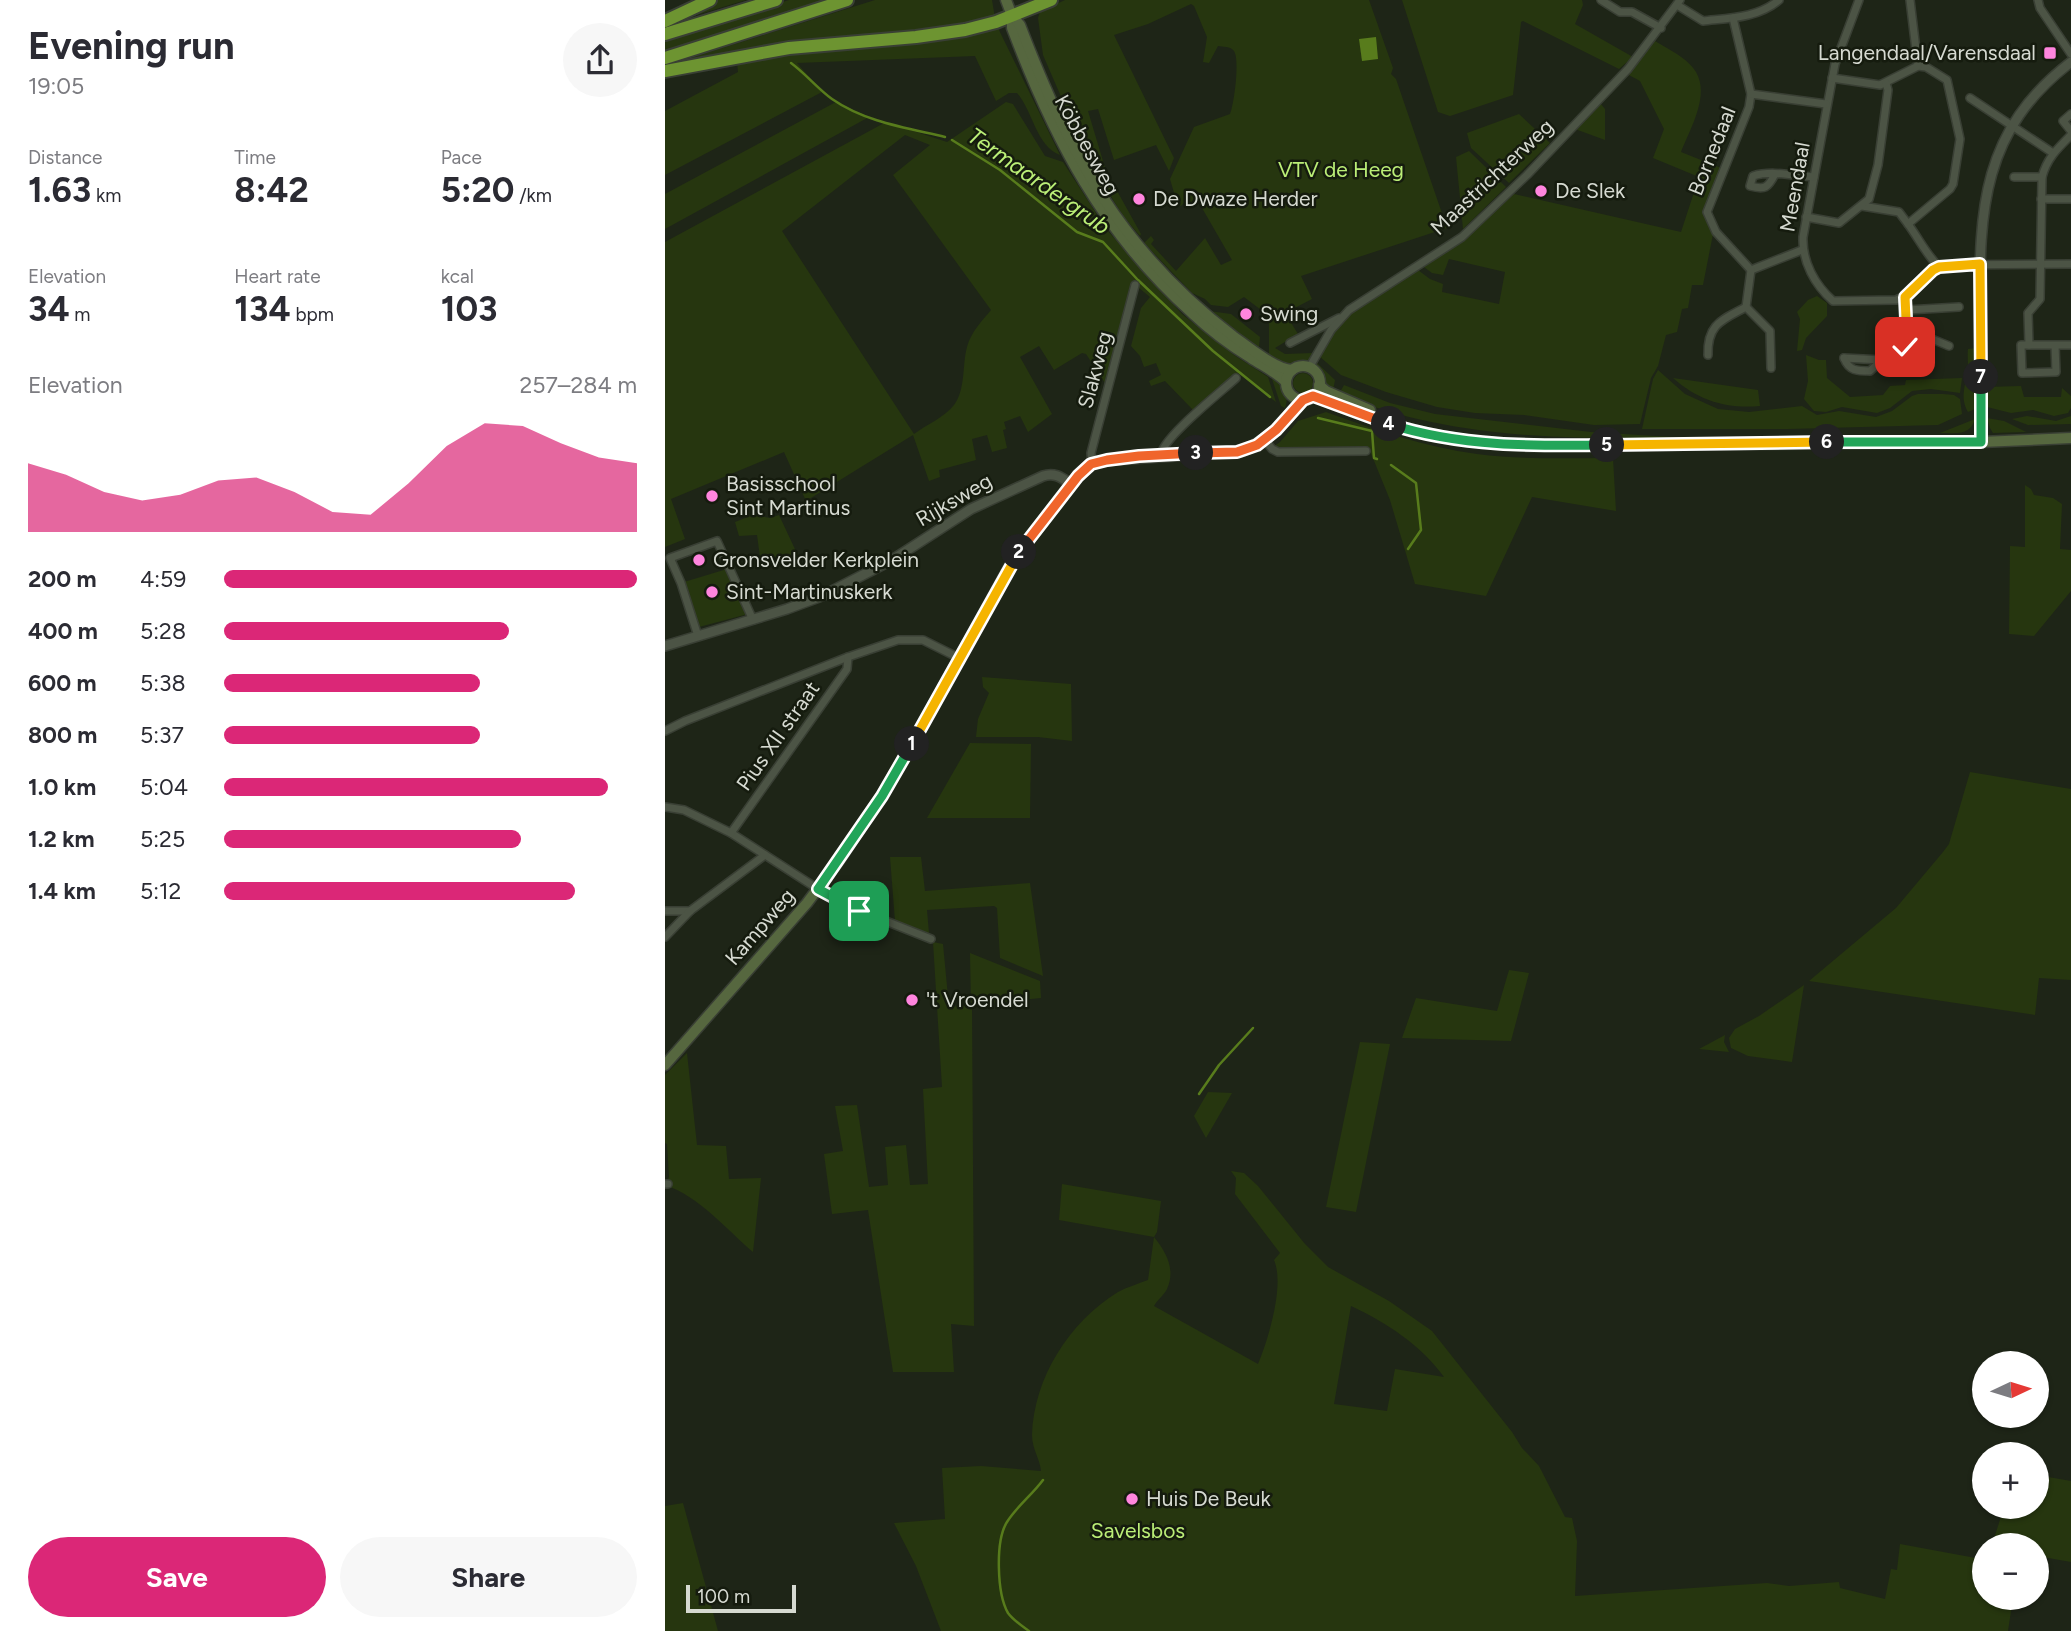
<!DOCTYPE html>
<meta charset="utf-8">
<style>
:root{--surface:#fff;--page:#f7f7f7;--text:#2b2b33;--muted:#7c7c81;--accent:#db2777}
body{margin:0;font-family:Figtree,sans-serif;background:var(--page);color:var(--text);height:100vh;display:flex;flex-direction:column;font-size:26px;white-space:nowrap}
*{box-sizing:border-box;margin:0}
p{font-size:23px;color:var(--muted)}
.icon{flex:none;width:38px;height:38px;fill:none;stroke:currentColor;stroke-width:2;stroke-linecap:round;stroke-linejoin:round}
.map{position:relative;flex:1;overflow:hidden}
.side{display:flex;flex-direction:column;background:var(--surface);width:665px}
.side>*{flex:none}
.needle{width:46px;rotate:86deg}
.tools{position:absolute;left:1307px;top:1351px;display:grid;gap:14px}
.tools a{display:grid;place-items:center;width:77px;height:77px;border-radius:50%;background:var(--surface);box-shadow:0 2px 5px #0004;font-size:35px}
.scale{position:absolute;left:21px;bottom:18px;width:110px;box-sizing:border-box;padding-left:7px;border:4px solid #d6dad1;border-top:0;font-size:19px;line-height:24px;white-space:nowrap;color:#d6dad1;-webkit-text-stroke:5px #151b0e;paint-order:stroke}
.pin{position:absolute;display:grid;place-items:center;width:60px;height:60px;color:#fff;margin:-30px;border-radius:14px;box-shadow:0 4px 10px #0006}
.km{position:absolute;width:35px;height:35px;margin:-18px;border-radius:50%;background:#222;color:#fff;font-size:19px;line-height:35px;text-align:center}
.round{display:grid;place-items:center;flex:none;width:74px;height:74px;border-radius:37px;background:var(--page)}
.headline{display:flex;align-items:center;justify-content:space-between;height:119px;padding:0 28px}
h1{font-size:38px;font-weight:700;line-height:52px}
.metrics{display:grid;grid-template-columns:repeat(3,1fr);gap:10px;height:119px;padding:7px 28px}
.metrics div{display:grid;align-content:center}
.metrics b{font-size:35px;font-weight:700}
.metrics small{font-size:19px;font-weight:400}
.metrics p{font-size:19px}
.chart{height:196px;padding:14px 28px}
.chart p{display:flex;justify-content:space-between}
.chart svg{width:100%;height:126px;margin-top:7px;fill:var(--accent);opacity:.7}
.primary-button{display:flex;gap:14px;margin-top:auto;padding:14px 28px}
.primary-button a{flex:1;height:80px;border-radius:42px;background:var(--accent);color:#fff;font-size:28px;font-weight:700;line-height:80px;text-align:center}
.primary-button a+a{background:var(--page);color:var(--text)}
ul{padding:0 28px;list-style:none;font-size:23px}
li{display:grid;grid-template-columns:112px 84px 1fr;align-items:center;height:52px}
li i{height:18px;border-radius:9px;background:var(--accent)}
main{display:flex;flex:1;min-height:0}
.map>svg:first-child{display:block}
.green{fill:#26360f;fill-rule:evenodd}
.water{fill:#587c1c}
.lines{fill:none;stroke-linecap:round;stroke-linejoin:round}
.stream{stroke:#587c1c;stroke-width:2.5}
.minor-casing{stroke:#393f34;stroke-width:10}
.tertiary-casing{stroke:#393f34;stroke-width:12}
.secondary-casing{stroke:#393f34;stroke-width:13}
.motorway-casing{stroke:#393f34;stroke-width:16}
.minor{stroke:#4c5445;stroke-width:7}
.tertiary{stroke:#4c5445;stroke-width:9}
.secondary{stroke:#56673f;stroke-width:10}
.motorway{stroke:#6d9431;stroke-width:12}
.split-1-casing{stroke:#fff;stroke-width:14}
.split-2-casing{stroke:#fff;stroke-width:14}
.split-3-casing{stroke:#fff;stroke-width:14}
.split-4-casing{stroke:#fff;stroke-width:14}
.split-5-casing{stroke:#fff;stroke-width:14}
.split-6-casing{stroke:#fff;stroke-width:14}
.split-7-casing{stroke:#fff;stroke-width:14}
.split-8-casing{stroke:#fff;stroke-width:14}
.split-1{stroke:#22a559;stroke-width:9}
.split-2{stroke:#f5b400;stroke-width:9}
.split-3{stroke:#f0652b;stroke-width:9}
.split-4{stroke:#f0652b;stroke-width:9}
.split-5{stroke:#22a559;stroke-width:9}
.split-6{stroke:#f5b400;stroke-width:9}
.split-7{stroke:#22a559;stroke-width:9}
.split-8{stroke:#f5b400;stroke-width:9}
.poi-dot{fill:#ff85de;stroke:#151b0e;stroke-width:2.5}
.labels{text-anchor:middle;stroke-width:5;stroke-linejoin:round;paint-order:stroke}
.poi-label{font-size:21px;fill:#d6dad1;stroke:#151b0e;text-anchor:start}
.street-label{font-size:21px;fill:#d6dad1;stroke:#151b0e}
.park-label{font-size:21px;fill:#be7;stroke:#151b0e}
.water-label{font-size:23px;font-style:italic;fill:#bbef77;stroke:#151b0e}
</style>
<main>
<section class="side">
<div class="headline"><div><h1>Evening run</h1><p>19:05</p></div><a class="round"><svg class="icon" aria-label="share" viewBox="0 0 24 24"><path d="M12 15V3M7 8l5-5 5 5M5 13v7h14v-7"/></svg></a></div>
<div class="metrics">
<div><p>Distance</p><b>1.63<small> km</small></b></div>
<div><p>Time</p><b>8:42</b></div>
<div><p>Pace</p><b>5:20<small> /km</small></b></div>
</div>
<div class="metrics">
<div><p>Elevation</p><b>34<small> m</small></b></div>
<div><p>Heart rate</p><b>134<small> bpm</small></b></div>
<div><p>kcal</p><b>103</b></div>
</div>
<div class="chart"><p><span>Elevation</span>257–284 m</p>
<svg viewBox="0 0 160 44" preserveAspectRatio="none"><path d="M0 44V20L10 24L20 30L30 33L40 31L50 26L60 25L70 30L80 37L90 38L100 27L110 14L120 6L130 7L140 13L150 18L160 20V44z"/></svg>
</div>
<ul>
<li><b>200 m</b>4:59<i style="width:100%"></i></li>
<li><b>400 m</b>5:28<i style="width:69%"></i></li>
<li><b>600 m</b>5:38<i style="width:62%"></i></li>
<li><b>800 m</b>5:37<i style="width:62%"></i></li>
<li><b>1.0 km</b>5:04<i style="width:93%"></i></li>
<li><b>1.2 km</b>5:25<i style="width:72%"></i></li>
<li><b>1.4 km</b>5:12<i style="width:85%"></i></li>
</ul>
<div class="primary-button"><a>Save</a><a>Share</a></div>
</section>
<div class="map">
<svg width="1406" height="1631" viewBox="0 0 1406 1631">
<rect width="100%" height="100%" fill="#1e2517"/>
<!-- green -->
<g class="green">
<path d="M52 0H81L2 24Z"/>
<path d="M124 0H167L0 53V39Z"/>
<path d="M210 0H327L330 18 303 26 0 66Z"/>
<path d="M400 0H704L728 68 726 74 731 79 782 228 636 276 647 299 620 313 633 334 610 348 620 354 648 353 641 363 625 366 604 357V316L579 297 563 307 546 305 540 299 527 293 479 243 486 236 489 240 486 244 511 271 540 238 556 265 567 260 533 201 527 204 523 199 516 206 512 203 505 179 529 127 565 114C569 104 575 60 569 51 566 46 557 47 553 46L544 63 538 62 542 37 529 6 526 4 483 24 449 35 509 158 504 171 491 145 449 160 433 109 423 111 441 171 476 234 475 236 458 216 423 159 378 55 373 18 375 12Z"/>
<path d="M737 0H917L918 5 910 24 968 57 954 69 858 21 856 22 848 95 785 116 773 112Z"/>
<path d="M330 29 334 30 395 155C371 146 368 111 352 93H344L331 101 310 56 132 63 157 92 0 175V111L73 72 72 62 117 55 268 41Z"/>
<path d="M990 41C1003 49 1023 58 1031 72 1045 96 1025 129 1016 152L1056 168 1041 208 1049 229 1038 285H1027L1023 308 1017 309 1012 332 1001 335 993 366 986 378 975 424 929 425 859 415 810 413 772 407 721 392 676 375 654 356 678 320 693 307 753 270 765 279 778 284 777 292 834 304 840 272 784 259 778 275 767 273 759 267 790 245 849 194 1016 232 1034 177 988 158 999 129 975 81 962 74Z"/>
<path d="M171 102 204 117 0 229V194Z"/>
<path d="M341 102 348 104 380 156 398 162 442 230 517 314 569 355 603 377 611 402 573 373 528 410 500 381 486 386 484 381 496 375 491 363 479 367 475 356 466 346 476 308 485 297 468 283 442 386 421 354 417 353 389 370 374 346 355 357 387 414 363 432 355 416 339 422 341 429 338 430 342 448 327 452 322 435 307 439 311 460 274 470 275 477 264 481 248 435 141 501 119 452 6 499 20 539 0 547V242L221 122 282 142ZM240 135 265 145 228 175 326 310C317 321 306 332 302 347 297 365 301 389 289 405 280 417 261 425 249 434L117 231Z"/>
<path d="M935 103 940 109V140L910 129Z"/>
<path d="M854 114 885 143 844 183 806 148 802 133Z"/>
<path d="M804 151 841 187 798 229 791 157Z"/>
<path d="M1152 296 1162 303V316L1141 338 1137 350 1132 351 1135 319 1132 312 1143 300Z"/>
<path d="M544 311 566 314 595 337 594 347 590 348Z"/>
<path d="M1311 348 1310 409 1303 412C1295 398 1300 388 1302 372 1304 365 1302 356 1303 349Z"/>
<path d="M1141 355 1154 360H1161L1162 378 1185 397 1218 395 1225 386 1240 385 1241 380 1297 378 1295 393 1266 389 1247 391 1225 408 1212 413 1177 407 1161 412 1149 411 1139 399 1143 381Z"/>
<path d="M651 362 670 380 668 391 658 384Z"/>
<path d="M993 370 1020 394 1053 409 1084 412 1137 406 1152 415 1174 411 1211 417 1227 411 1247 396 1253 394H1278L1289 395 1295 399 1297 414 1273 425 1123 429H977L988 379Z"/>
<circle cx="638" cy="383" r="10"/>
<path d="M608 375C618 383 625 395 620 408L616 406 607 379Z"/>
<path d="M1008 378 1093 390 1095 406C1062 409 1034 401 1008 378Z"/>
<path d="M679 385 725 403 770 414 926 432 1023 438C904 439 786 440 674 394Z"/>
<path d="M1356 386 1359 397H1396L1397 388 1406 396V408L1403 413 1389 416 1368 410 1346 413 1322 407 1321 387Z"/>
<path d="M661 412C711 430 760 447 812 454 857 460 903 458 948 458L951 511 867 497 821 596 750 584 725 500 705 451 701 448 616 450 608 447 615 442 633 421Z"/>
<path d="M1362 416 1391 421 1406 416V424L1363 425 1347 419Z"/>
<path d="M1322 418 1339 421 1361 432 1328 433 1325 428Z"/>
<path d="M1310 419C1305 436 1291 433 1275 433Z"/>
<path d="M1360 485 1366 489 1369 495 1388 498 1397 504 1395 549 1406 550V591L1369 636 1344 634 1345 546 1360 547Z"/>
<path d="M88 515 105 518 114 515 136 562 108 557H95L92 535 74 536 70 522Z"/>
<path d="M62 569 83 614 34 627 19 582Z"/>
<path d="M317 677 406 684 407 741 373 737H311L313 719 324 693 318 687Z"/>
<path d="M305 743 366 744 365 818H262Z"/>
<path d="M1305 772 1406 789V980L1374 978 1370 1015 1144 981 1231 908 1278 852 1284 844Z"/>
<path d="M225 857H256L260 891 365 883 378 976 335 958 332 908 329 906 262 910 264 933 230 921Z"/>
<path d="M268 942 278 944 284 1007 306 1005 305 953 375 981 376 998 307 1005 309 1326 286 1324 289 1372H228L203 1210 167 1214 159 1154 178 1151 170 1106 192 1105 204 1187 223 1185 220 1147 241 1145 245 1185 263 1184 258 1089 277 1087Z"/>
<path d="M844 970 864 973 846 1041 737 1038 751 998 832 1011Z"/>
<path d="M1139 985 1127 1062 1083 1056 1066 1048 1064 1038 1070 1029 1094 1016Z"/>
<path d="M1060 1035 1059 1042 1064 1052 1034 1049Z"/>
<path d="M695 1042 725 1044 691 1212 661 1207Z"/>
<path d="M22 1053 32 1145 61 1146 64 1179 96 1178 88 1252C60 1228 35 1197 0 1185L4 1177 2 1144 0 1143V1075Z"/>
<path d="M543 1092 567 1093 541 1138 529 1116Z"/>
<path d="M566 1171 579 1173 593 1186 640 1244 663 1267 724 1301 767 1331 847 1432 857 1448 874 1466 900 1517 907 1518 912 1541 910 1596 1102 1583 1124 1586 1174 1582 1175 1588 1220 1599 1226 1569 1232 1570 1235 1544 1316 1559 1312 1582 1319 1580 1320 1598H1348L1343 1631H276L251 1566 229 1523 280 1519 277 1468 316 1466 376 1471C375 1459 367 1449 367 1435 369 1378 404 1322 453 1292 462 1287 473 1284 483 1280L489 1237 394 1220 397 1184 496 1201 492 1232 489 1237C501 1252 511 1269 502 1289 499 1295 493 1299 489 1306L593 1364C603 1340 620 1285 609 1260L615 1253 570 1194 571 1178ZM686 1306C722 1323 756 1345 779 1377L730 1369 722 1411 669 1404Z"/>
<path d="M1372 1475 1406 1481V1562L1372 1556V1545H1327L1339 1507H1372Z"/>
<path d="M18 1503 53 1631H0V1506Z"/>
</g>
<!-- water -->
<path class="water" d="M711 37 713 59 697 61 694 39Z"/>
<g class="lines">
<!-- stream -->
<g class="stream">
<path d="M126 63C141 74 153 89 167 99 200 122 242 128 280 137"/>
<path d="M287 140 335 170 412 232 438 242 472 279"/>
<path d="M473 280 548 351 605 397"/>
<path d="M653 418 707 431 709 458 712 459"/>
<path d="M726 465 751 483 756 530 743 549"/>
<path d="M534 1094 554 1065 588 1028"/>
<path d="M364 1631C357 1626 348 1620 343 1613 332 1594 330 1541 342 1522 352 1506 367 1495 378 1480"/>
</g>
<!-- minor casing -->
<g class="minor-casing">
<g id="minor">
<path d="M936 0 955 12H967L996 28"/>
<path d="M1194 0 1170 64 1138 237C1137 262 1150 285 1168 301L1231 300C1251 293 1261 271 1282 265L1406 264"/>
<path d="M1373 0 1375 8 1406 54"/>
<path d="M1012 5 1038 21C1064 18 1093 18 1114 0"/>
<path d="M1068 18 1086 94 1084 107 1042 212 1051 232 1086 270 1137 250"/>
<path d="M1253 66 1261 67 1282 80 1295 139 1288 184 1285 189 1243 224C1254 239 1261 254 1274 267"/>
<path d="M1167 78 1215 85 1253 66 1245 0"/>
<path d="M1086 94 1161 104"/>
<path d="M1305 98 1388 153"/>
<path d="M1406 114 1398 121 1406 131"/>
<path d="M1110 174C1103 188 1100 190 1085 186L1088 176C1107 170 1130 176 1149 177"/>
<path d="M1349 177H1377"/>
<path d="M1376 199H1406"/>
<path d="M1197 206 1234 212 1243 224"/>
<path d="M1141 217 1174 223 1204 199 1213 165 1223 90 1221 83"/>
<path d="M1081 307 1105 331 1106 368"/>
<path d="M1242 310 1294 307"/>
<path d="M1242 340 1267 339 1284 346"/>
<path d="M625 343 674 318"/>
<path d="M1364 345 1363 313 1375 299 1377 177C1382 158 1393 148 1406 135"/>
<path d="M1390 345 1391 372 1357 373 1356 345H1406"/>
<path d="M1043 355C1042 324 1057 320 1081 307L1086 270"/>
<path d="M1179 358 1217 360 1232 357 1242 340 1240 297"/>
<path d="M1179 358C1184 371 1192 371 1205 371L1217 360"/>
<path d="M644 368 666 330 684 310 797 237 862 175 963 69 1015 0"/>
<path d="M600 440 607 449 613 452 701 451"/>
<path d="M496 455C497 438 556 392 571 378"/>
<path d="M427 464 426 453 470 285"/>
<path d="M33 636 16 583 5 558 52 541 88 620"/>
<path d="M0 731 20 721 183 657 233 640H258L296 659"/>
<path d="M0 807 19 810 66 833 153 889 188 908 266 939"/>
<path d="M66 833 182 669 183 657"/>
<path d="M0 911H25"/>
<path d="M0 937 25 911 100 855"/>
<path d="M0 1184H3"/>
</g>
</g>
<!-- tertiary casing -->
<g class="tertiary-casing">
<g id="tertiary">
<path d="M1316 442C1316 399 1316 356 1315 313 1314 209 1317 130 1406 62"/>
<path d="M0 646 122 609 157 596 227 560 306 509 378 476C390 472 397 478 406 484"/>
</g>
</g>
<!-- secondary casing -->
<g class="secondary-casing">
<g id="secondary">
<path d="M341 0 347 16V28C389 139 437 232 527 313 545 330 565 345 586 358 598 366 611 372 621 382"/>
<path d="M347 16 355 25C405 155 455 250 568 336 582 346 610 369 627 370"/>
<circle cx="638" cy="383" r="17"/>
<path d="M654 385 661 391 705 410"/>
<path d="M648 396C670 399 706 418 730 425 774 439 818 443 864 446L1316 442 1406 438"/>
<path d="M0 1065 142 903 175 859 217 795 250 739 347 562 413 476 427 464 442 460 577 451C604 440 620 422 638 400"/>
</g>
</g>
<!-- motorway casing -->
<g class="motorway-casing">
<g id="motorway">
<path d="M0 21 45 0"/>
<path d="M0 34 111 0"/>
<path d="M0 58 182 0"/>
<path d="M0 71 124 48 251 37 300 30 331 22 386 0"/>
</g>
</g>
<!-- minor -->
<use href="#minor" class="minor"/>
<!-- tertiary -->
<use href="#tertiary" class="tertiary"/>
<!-- secondary -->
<use href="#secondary" class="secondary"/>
<!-- motorway -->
<use href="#motorway" class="motorway"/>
</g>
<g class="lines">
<!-- split-1 casing -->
<g class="split-1-casing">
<path id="split-1" d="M194 911 153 889 217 796 247 744"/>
</g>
<!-- split-2 casing -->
<g class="split-2-casing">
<path id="split-2" d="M247 744 354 552"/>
</g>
<!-- split-3 casing -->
<g class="split-3-casing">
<path id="split-3" d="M354 552 413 476 426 464 442 460 474 456 531 453"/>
</g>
<!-- split-4 casing -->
<g class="split-4-casing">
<path id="split-4" d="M531 453 572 452 592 445 611 430 638 400 648 396 724 424"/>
</g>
<!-- split-5 casing -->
<g class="split-5-casing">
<path id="split-5" d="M724 424C796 447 868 446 942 445"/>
</g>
<!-- split-6 casing -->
<g class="split-6-casing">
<path id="split-6" d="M942 445 1162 442"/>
</g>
<!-- split-7 casing -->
<g class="split-7-casing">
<path id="split-7" d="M1162 442H1316V377"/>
</g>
<!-- split-8 casing -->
<g class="split-8-casing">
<path id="split-8" d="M1240 347 1242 340 1240 297 1268 270 1274 267 1315 264 1316 377"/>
</g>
<!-- split-1 -->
<use href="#split-1" class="split-1"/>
<!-- split-2 -->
<use href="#split-2" class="split-2"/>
<!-- split-3 -->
<use href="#split-3" class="split-3"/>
<!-- split-4 -->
<use href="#split-4" class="split-4"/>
<!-- split-5 -->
<use href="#split-5" class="split-5"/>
<!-- split-6 -->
<use href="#split-6" class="split-6"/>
<!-- split-7 -->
<use href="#split-7" class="split-7"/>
<!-- split-8 -->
<use href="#split-8" class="split-8"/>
</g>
<!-- markers -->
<g class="poi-dot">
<rect x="1378" y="46" width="14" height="14" rx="3.5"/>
<circle cx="876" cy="191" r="7"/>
<circle cx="474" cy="199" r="7"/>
<circle cx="581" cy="314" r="7"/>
<circle cx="47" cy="496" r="7"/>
<circle cx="34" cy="560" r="7"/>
<circle cx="47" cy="592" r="7"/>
<circle cx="247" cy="1000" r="7"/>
<circle cx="467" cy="1499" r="7"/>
</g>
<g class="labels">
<!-- poi labels -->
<g class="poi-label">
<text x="1371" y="60" text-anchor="end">Langendaal/Varensdaal</text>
<text x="890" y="198">De Slek</text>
<text x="488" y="206">De Dwaze Herder</text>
<text x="595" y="321">Swing</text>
<text x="61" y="491">Basisschool<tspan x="61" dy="24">Sint Martinus</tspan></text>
<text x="48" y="567">Gronsvelder Kerkplein</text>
<text x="61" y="599">Sint-Martinuskerk</text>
<text x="261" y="1007">'t Vroendel</text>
<text x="481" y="1506">Huis De Beuk</text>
</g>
<!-- street labels -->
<g class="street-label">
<text transform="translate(422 145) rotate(61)" y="7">Köbbesweg</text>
<text transform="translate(1047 151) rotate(-68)" y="7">Bornedaal</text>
<text transform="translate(827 177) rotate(-43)" y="7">Maastrichterweg</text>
<text transform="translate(1130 187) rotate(-80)" y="7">Meendaal</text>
<text transform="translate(430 370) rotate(-75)" y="7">Slakweg</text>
<text transform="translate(289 500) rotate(-30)" y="7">Rijksweg</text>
<text transform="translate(113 736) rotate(-55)" y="7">Pius XII straat</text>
<text transform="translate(95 927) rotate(-49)" y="7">Kampweg</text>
</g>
<!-- park labels -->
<g class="park-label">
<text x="676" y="177">VTV de Heeg</text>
<text x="473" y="1538">Savelsbos</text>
</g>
<!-- water labels -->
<g class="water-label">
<text transform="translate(374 181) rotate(35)" y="8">Termaardergrub</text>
</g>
</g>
</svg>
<div class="tools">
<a><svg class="needle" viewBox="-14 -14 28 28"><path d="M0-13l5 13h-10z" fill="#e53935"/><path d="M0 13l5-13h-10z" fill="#7c7c81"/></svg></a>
<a>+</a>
<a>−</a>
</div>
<div class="scale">100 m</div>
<div class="pin" style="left:194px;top:911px;background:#1e9e55"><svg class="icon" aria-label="arrive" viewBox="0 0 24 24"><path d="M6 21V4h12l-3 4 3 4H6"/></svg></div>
<div class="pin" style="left:1240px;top:347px;background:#d93025"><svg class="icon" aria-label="check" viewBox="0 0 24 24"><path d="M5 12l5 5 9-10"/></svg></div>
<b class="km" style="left:247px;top:744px">1</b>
<b class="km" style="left:354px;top:552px">2</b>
<b class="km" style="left:531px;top:453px">3</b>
<b class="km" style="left:724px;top:424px">4</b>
<b class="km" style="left:942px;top:445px">5</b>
<b class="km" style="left:1162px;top:442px">6</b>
<b class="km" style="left:1316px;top:377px">7</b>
</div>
</main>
